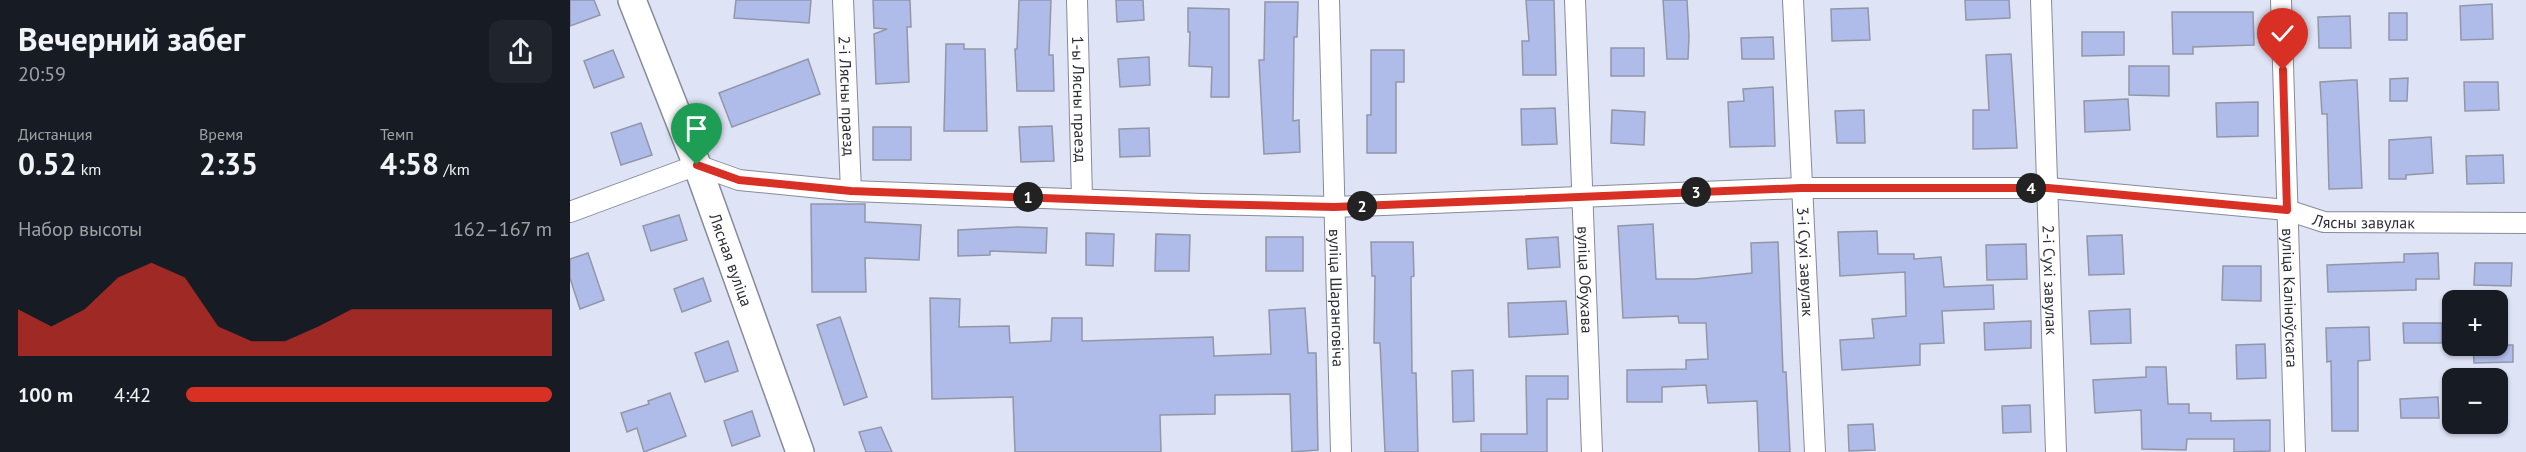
<!DOCTYPE html>
<html lang="ru">
<meta charset="utf-8">
<style>
:root{--surface:#171b24;--page:#20242c;--text:#f1f3f6;--muted:#9ea1a6;--accent:#d93025}
body{margin:0;font-family:"PT Sans",sans-serif;background:var(--page);color:var(--text);height:100vh;display:flex;flex-direction:column;font-size:22px;white-space:nowrap}
*{box-sizing:border-box;margin:0}
p{font-size:20px;color:var(--muted)}
.icon{flex:none;width:33px;height:33px;fill:none;stroke:currentColor;stroke-width:2;stroke-linecap:round;stroke-linejoin:round}
.map{position:relative;flex:1;overflow:hidden}
.side{display:flex;flex-direction:column;background:var(--surface);width:570px}
.side>*{flex:none}
.controls{position:absolute;left:1872px;top:290px;display:grid;gap:12px}
.controls a{display:grid;place-items:center;width:66px;height:66px;border-radius:12px;background:var(--surface);box-shadow:0 2px 4px #0004;font-size:30px}
.pin{position:absolute;display:grid;place-items:center;width:51px;height:51px;color:#fff;margin:-62px -26px;border-radius:50% 50% 50% 0;rotate:-45deg;box-shadow:0 0 6px #0007}
.pin .icon{rotate:45deg}
.km{position:absolute;width:30px;height:30px;margin:-15px;border-radius:50%;background:#222;color:#fff;font-size:16px;line-height:30px;text-align:center}
.round{display:grid;place-items:center;flex:none;width:63px;height:63px;border-radius:12px;background:var(--page)}
.head{display:flex;align-items:center;justify-content:space-between;height:102px;padding:0 18px}
h1{font-size:33px;font-weight:800;line-height:45px}
.stats{display:grid;grid-template-columns:repeat(3,1fr);gap:9px;height:102px;padding:6px 18px}
.stats div{display:grid;align-content:center}
.stats b{font-size:30px;font-weight:800}
.stats small{font-size:16px;font-weight:400}
.stats p{font-size:16px}
.chart{height:168px;padding:12px 18px}
.chart p{display:flex;justify-content:space-between}
.chart svg{width:100%;height:108px;margin-top:6px;fill:var(--accent);opacity:.7}
ul{padding:0 18px;list-style:none;font-size:20px}
li{display:grid;grid-template-columns:96px 72px 1fr;align-items:center;height:45px}
li i{height:15px;border-radius:8px;background:var(--accent)}
main{display:flex;flex:1;min-height:0}
.map>svg:first-child{display:block}
.building{fill:#afbbe9;stroke:#9297a8;stroke-width:1.5}
.lines{fill:none;stroke-linecap:round;stroke-linejoin:round}
.minor-casing{stroke:#868b9b;stroke-width:22}
.secondary-casing{stroke:#868b9b;stroke-width:30}
.minor{stroke:#fff;stroke-width:20}
.secondary{stroke:#fff;stroke-width:27}
.route-casing{stroke:#fff;stroke-width:12}
.route{stroke:#d93025;stroke-width:8}
.labels{text-anchor:middle;stroke-width:6;stroke-linejoin:round;paint-order:stroke}
.street-label{font-size:16px;fill:#2d2f36;stroke:#dee3f5}
</style>
<main>
<section class="side">
<div class="head"><div><h1>Вечерний забег</h1><p>20:59</p></div><a class="round"><svg class="icon" aria-label="share" viewBox="0 0 24 24"><path d="M12 15V3M7 8l5-5 5 5M5 13v7h14v-7"/></svg></a></div>
<div class="stats">
<div><p>Дистанция</p><b>0.52<small> km</small></b></div>
<div><p>Время</p><b>2:35</b></div>
<div><p>Темп</p><b>4:58<small> /km</small></b></div>
</div>
<div class="chart"><p><span>Набор высоты</span>162–167 m</p>
<svg viewBox="0 0 160 44" preserveAspectRatio="none"><path d="M0 44V25L10 32L20 25L30 12L40 6L50 12L60 32L70 38L80 38L90 32L100 25L110 25L120 25L130 25L140 25L150 25L160 25V44z"/></svg>
</div>
<ul>
<li><b>100 m</b>4:42<i style="width:100%"></i></li>
</ul>
</section>
<div class="map">
<svg width="1956" height="452" viewBox="0 0 1956 452">
<rect width="100%" height="100%" fill="#dee3f5"/>
<!-- building -->
<g class="building">
<path d="M0 0H24L30 15 0 26Z"/>
<path d="M166 0H241L239 23 164 18Z"/>
<path d="M303 0H340L341 27H337L339 82 306 84 304 34 317 29 304 28Z"/>
<path d="M449 0H481L479 55H483L484 91H447L445 49H447Z"/>
<path d="M546 0H573L574 20 547 22Z"/>
<path d="M956 0H984L986 75H953L952 41H959Z"/>
<path d="M1093 0H1117L1119 36 1118 59H1097Z"/>
<path d="M1395 0H1439L1440 18 1396 20Z"/>
<path d="M695 2H728L727 37H724L723 121 729 120 730 152 694 154 689 60H694Z"/>
<path d="M1922 4 1923 39 1891 40 1890 6Z"/>
<path d="M618 8 659 9V97H641L642 67 619 66 620 32H618Z"/>
<path d="M1298 8 1300 40 1262 41 1261 9Z"/>
<path d="M1602 12H1683L1684 45 1623 47V54H1603Z"/>
<rect x="1819" y="13" width="18" height="27"/>
<path d="M1780 16 1781 48H1749L1748 17Z"/>
<path d="M1512 32H1554V55L1512 56Z"/>
<path d="M1203 37 1204 59H1172L1171 38Z"/>
<path d="M376 44H394V49H415L417 131H374Z"/>
<rect x="1041" y="48" width="33" height="28"/>
<path d="M43 50 54 77 24 88 14 61Z"/>
<path d="M801 50H834V82H826V153H797V115H801Z"/>
<path d="M1441 54 1447 148 1403 149V110H1419L1416 55Z"/>
<path d="M579 57 580 85 550 87 548 59Z"/>
<path d="M238 59 250 94 162 127 149 93Z"/>
<path d="M1559 66H1599V96L1559 95Z"/>
<path d="M1838 78 1837 101H1820V79Z"/>
<path d="M1782 80H1787L1792 188 1759 189 1757 114H1752L1750 82Z"/>
<path d="M1894 82H1928L1929 110 1895 111Z"/>
<path d="M1203 87 1205 146 1160 147 1158 102 1174 101 1173 89Z"/>
<path d="M1558 99 1560 130 1515 132 1514 101Z"/>
<path d="M1688 102V136L1647 137 1646 103Z"/>
<path d="M985 108 987 144 952 145 951 109Z"/>
<path d="M1042 110 1075 112 1074 145 1041 143Z"/>
<path d="M1294 110 1295 143H1267L1265 111Z"/>
<path d="M71 123 82 155 51 165 41 133Z"/>
<path d="M482 126 484 161 451 162 449 127Z"/>
<rect x="303" y="127" width="38" height="33"/>
<path d="M579 128 580 156 550 157 549 129Z"/>
<path d="M1861 137 1863 173 1836 175V179H1819V140Z"/>
<path d="M1933 155 1934 183 1897 184 1896 156Z"/>
<path d="M241 204H295V222L351 225 349 260 295 258 296 292H242Z"/>
<path d="M109 215 117 240 81 251 73 226Z"/>
<path d="M1083 224 1086 279H1125L1182 273 1181 243 1208 242 1213 372H1216L1220 452H1189L1187 401 1138 403 1136 385 1092 387V402H1057V370L1116 369V360L1138 359 1136 323H1109L1108 316 1053 318 1048 226Z"/>
<path d="M447 227 477 228 476 253 420 251V255L388 256V230Z"/>
<path d="M1307 231 1308 254H1344V259L1371 257 1374 287 1423 285 1424 309 1372 311 1374 343 1350 344V365L1272 370 1270 340 1304 338 1302 319 1336 316 1335 272 1270 276 1268 232Z"/>
<path d="M516 233 544 234 543 266 516 265Z"/>
<path d="M586 234 620 235 619 271H585Z"/>
<path d="M1552 235 1554 274 1519 275 1517 236Z"/>
<rect x="696" y="237" width="37" height="34"/>
<path d="M988 237 990 267 958 269 956 239Z"/>
<path d="M801 242H843L844 276 841 277 842 373H846L848 452H815L810 343H804L805 276H802Z"/>
<path d="M1456 244 1457 279 1417 280 1416 245Z"/>
<path d="M18 253 34 300 10 309 0 278V259Z"/>
<path d="M1868 253 1869 279H1846V290L1758 292 1757 265 1834 262V254Z"/>
<path d="M1905 263H1942L1941 286 1904 285Z"/>
<path d="M1653 266H1691V301L1652 300Z"/>
<path d="M133 278 141 301 112 312 104 289Z"/>
<path d="M360 298 390 299 389 327 439 326 440 343 481 341 482 318H512V341L643 337 644 356 701 354 699 310 735 308 738 353H746L748 450 722 452 720 394 645 395V414L590 415 591 452H445L443 397 362 399Z"/>
<path d="M996 301 998 334 939 337 938 303Z"/>
<path d="M1560 309 1561 343 1521 344 1519 311Z"/>
<path d="M270 317 297 397 274 405 247 325Z"/>
<path d="M1461 321V348L1415 350 1414 323Z"/>
<path d="M1833 323H1872V343H1834Z"/>
<path d="M1799 327 1800 360 1788 361V431H1762L1761 361 1757 362 1756 328Z"/>
<path d="M158 341 168 371 135 382 125 353Z"/>
<path d="M1695 344 1696 378 1667 379 1666 345Z"/>
<path d="M1903 345H1943V362L1904 363Z"/>
<path d="M1576 367H1596L1598 404H1619V413H1641V421L1700 420V451L1664 452V439H1617L1616 450 1572 449 1571 410 1525 413 1523 380 1576 377Z"/>
<path d="M903 370 904 421 883 422 882 371Z"/>
<path d="M956 376H998V399H977V452H911V434H957Z"/>
<path d="M100 393 116 436 74 452 67 428 57 432 51 413 79 404 78 401Z"/>
<path d="M1868 397 1869 418H1831L1830 399Z"/>
<path d="M1460 405 1461 432 1433 433 1432 406Z"/>
<path d="M182 411 190 436 162 446 154 421Z"/>
<path d="M1303 424 1305 450 1279 451 1278 425Z"/>
<path d="M311 427 322 452H296L289 432Z"/>
</g>
<g class="lines">
<!-- minor casing -->
<g class="minor-casing">
<g id="minor">
<path id="s1" d="M273 0 281 191"/>
<path id="s2" d="M507 0 512 198"/>
<path id="s3" d="M759 0 771 452"/>
<path id="s4" d="M1005 0 1022 452"/>
<path id="s5" d="M1223 0 1245 452"/>
<path id="s6" d="M1471 0 1486 452"/>
<path id="s7" d="M1711 0 1725 452"/>
<path id="s8" d="M0 212 127 165 169 180 281 191 632 204 764 207 1231 188H1478L1717 210 1754 222 1956 223"/>
</g>
</g>
<!-- secondary casing -->
<g class="secondary-casing">
<g id="secondary">
<path id="s9" d="M62 0 127 165 230 452"/>
</g>
</g>
<!-- minor -->
<use href="#minor" class="minor"/>
<!-- secondary -->
<use href="#secondary" class="secondary"/>
</g>
<g class="lines">
<!-- route casing -->
<g class="route-casing">
<path id="route" d="M127 165 169 180 281 191 632 204 764 207 1231 188H1478L1717 210 1713 70"/>
</g>
<!-- route -->
<use href="#route" class="route"/>
</g>
<g class="labels">
<!-- street labels -->
<g class="street-label">
<text dy="6" stroke="none"><textPath href="#s1" startOffset="96">2-і Лясны праезд</textPath></text>
<text dy="6" stroke="none"><textPath href="#s2" startOffset="99">1-ы Лясны праезд</textPath></text>
<text dy="6" stroke="none"><textPath href="#s8" startOffset="1809">Лясны завулак</textPath></text>
<text dy="6" stroke="none"><textPath href="#s9" startOffset="278">Лясная вуліца</textPath></text>
<text dy="6" stroke="none"><textPath href="#s5" startOffset="262">3-і Сухі завулак</textPath></text>
<text dy="6" stroke="none"><textPath href="#s4" startOffset="280">вуліца Обухава</textPath></text>
<text dy="6" stroke="none"><textPath href="#s6" startOffset="280">2-і Сухі завулак</textPath></text>
<text dy="6" stroke="none"><textPath href="#s3" startOffset="298">вуліца Шаранговіча</textPath></text>
<text dy="6" stroke="none"><textPath href="#s7" startOffset="298">вуліца Каліноўскага</textPath></text>
</g>
</g>
</svg>
<div class="controls">
<a>+</a>
<a>−</a>
</div>
<div class="pin" style="left:127px;top:165px;background:#1e9e55"><svg class="icon" aria-label="arrive" viewBox="0 0 24 24"><path d="M6 21V4h12l-3 4 3 4H6"/></svg></div>
<div class="pin" style="left:1713px;top:70px;background:#d93025"><svg class="icon" aria-label="check" viewBox="0 0 24 24"><path d="M5 12l5 5 9-10"/></svg></div>
<b class="km" style="left:458px;top:197px">1</b>
<b class="km" style="left:792px;top:206px">2</b>
<b class="km" style="left:1126px;top:192px">3</b>
<b class="km" style="left:1461px;top:188px">4</b>
</div>
</main>
